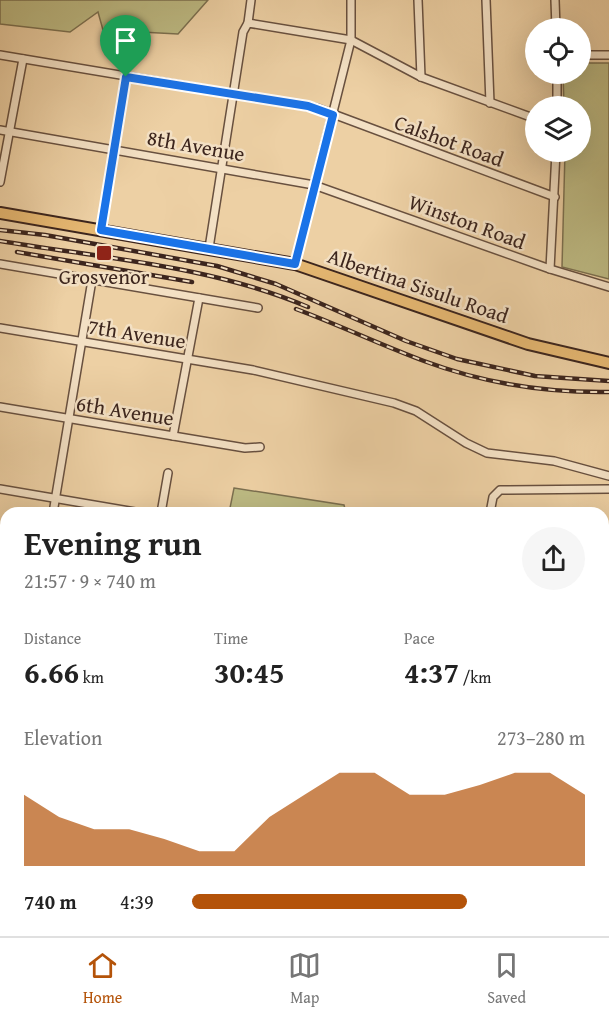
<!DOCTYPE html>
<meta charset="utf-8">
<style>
:root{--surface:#fff;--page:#f6f6f6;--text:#222;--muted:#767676;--line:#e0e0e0;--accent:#b45309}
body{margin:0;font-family:"Gentium Book Plus",serif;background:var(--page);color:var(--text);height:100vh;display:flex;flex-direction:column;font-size:22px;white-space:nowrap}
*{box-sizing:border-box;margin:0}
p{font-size:20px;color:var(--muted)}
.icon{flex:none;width:33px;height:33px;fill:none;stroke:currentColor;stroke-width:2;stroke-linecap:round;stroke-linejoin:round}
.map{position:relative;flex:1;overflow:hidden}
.details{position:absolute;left:0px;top:507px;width:609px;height:429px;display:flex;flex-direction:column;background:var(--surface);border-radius:18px 18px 0 0;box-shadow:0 6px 24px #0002}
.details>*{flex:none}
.buttons{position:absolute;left:525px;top:18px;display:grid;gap:12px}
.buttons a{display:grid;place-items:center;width:66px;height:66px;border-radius:50%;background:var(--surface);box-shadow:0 6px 24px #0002;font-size:30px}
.pin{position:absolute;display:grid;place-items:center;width:51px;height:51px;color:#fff;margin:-62px -26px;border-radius:50% 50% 50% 0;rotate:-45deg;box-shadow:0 0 6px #0007}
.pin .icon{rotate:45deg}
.round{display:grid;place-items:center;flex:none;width:63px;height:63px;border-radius:32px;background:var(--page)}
.head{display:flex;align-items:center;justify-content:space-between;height:102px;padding:0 24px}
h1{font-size:33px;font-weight:700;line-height:45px}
.figures{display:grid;grid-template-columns:repeat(3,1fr);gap:9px;height:102px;padding:6px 24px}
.figures div{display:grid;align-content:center}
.figures b{font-size:30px;font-weight:700}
.figures small{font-size:16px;font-weight:400}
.figures p{font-size:16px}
.chart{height:168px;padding:12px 24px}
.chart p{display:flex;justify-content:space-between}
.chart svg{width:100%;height:108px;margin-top:6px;fill:var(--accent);opacity:.7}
ul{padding:0 24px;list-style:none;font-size:20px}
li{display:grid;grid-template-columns:96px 72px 1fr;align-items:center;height:45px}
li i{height:15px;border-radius:8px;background:var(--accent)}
.tab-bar{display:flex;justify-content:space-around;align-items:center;height:84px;border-top:2px solid var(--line);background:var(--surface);font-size:16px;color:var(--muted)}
.tab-bar a{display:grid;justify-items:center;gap:3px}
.tab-bar .on{color:var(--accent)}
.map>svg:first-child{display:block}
.green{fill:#bdba83;stroke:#7c7050;stroke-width:1.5}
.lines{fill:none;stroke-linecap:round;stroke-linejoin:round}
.street-casing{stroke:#68503f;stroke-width:10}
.primary-casing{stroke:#3c251d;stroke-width:14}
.street{stroke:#f3e0c4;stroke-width:7}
.primary{stroke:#e6b872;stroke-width:10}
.rail-casing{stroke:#3c251d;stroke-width:4.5}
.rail{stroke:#f3e0c4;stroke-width:2;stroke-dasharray:7;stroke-linecap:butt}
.route-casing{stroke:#fff;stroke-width:12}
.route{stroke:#1a73e8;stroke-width:8}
.poi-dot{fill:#8f2418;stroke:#f3e0c4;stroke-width:2}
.labels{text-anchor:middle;stroke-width:5;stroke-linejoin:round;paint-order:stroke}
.street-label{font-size:21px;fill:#3c251d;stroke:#f3e0c4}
.poi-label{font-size:21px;fill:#3c251d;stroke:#f3e0c4}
</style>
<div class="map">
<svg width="609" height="936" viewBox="0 0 609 936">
<rect width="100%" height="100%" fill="#edd0a4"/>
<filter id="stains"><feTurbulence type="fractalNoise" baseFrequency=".00333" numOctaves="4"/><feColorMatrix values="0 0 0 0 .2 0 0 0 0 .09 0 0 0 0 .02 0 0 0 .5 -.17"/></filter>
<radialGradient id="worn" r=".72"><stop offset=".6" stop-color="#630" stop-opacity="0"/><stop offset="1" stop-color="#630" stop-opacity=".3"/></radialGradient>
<!-- green -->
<g class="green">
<path d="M0 0H208L178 34 103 30 98 12 70 32 0 24Z"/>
<path d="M581 63H609V279L562 267 565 152H580V106H564L563 74H580Z"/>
<path d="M234 488 344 505 346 513H229Z"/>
</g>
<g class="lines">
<!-- street casing -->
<g class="street-casing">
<g id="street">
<path d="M418 0 421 77"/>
<path d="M486 0 490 103"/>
<path d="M555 0 556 28"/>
<path d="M248 23 251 0"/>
<path d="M0 55 317 108 555 197"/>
<path d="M580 55H609"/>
<path d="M557 106V74"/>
<path d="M0 130 314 185 550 269 609 287"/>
<path d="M0 182 23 59"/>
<path d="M101 230 126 77"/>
<path d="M209 248 243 32 248 23 351 40 421 77 536 119"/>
<path d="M0 264 258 308"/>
<path d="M295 264 351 40V0"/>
<path d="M550 269 556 152"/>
<path d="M0 328 253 370 394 403 416 411 466 443 487 453 554 461 609 476"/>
<path d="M0 407 245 448 260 447"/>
<path d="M173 436 199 298"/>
<path d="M0 489 141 513"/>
<path d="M53 513 92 280"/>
<path d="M161 513 168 473"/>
<path d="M490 513 493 497 500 490 609 489"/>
<path d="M603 569H609"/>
<path d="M0 570 6 571"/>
<path d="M603 645 609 642"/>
<path d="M0 650 6 651"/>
<path d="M603 710 609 711"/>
<path d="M0 731 6 732"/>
<path d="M603 787 609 788"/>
<path d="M0 806 5 800 6 791"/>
<path d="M603 862 609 863"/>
<path d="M528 930 551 936"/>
<path d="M380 936 381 930"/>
<path d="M440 936 450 930"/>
</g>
</g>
<!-- primary casing -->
<g class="primary-casing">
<g id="primary">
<path d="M0 213 295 264 528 344 609 363"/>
<path d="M0 861 6 864"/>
<path d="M153 930 168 936"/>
<path d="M169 930 183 936"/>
</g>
</g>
<!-- street -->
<use href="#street" class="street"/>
<!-- primary -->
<use href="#primary" class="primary"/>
<!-- rail casing -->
<g class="rail-casing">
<g id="rail">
<path d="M0 230 45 235 217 266 276 284 406 341 457 359 535 376 609 381"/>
<path d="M0 241C102 258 212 266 308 307"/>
<path d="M17 252 192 282"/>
<path d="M296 309C339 325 381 345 424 361 483 383 546 393 609 392"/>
</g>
</g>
<!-- rail -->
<use href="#rail" class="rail"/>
</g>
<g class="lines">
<!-- route casing -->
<g class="route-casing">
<path id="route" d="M126 77 308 106 333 115 295 264 101 230Z"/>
</g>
<!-- route -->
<use href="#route" class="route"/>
</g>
<!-- markers -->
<rect class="poi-dot" x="96" y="245" width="16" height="16" rx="3"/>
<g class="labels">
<!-- street labels -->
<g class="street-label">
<text transform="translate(449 141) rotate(20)" y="7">Calshot Road</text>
<text transform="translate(196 146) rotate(10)" y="7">8th Avenue</text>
<text transform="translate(467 222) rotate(20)" y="7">Winston Road</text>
<text transform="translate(418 286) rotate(19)" y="7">Albertina Sisulu Road</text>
<text transform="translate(137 334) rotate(9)" y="7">7th Avenue</text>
<text transform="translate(125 411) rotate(9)" y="7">6th Avenue</text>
</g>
<!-- poi labels -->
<g class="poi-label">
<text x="104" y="284">Grosvenor</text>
</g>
</g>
<rect width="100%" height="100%" filter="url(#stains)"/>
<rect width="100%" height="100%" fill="url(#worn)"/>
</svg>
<div class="buttons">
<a><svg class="icon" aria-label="locate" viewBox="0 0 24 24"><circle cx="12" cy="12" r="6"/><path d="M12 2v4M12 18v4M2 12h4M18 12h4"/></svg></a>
<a><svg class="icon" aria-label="layers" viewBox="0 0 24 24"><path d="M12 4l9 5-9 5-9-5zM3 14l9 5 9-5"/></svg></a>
</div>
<div class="pin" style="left:126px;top:77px;background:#1e9e55"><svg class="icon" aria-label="arrive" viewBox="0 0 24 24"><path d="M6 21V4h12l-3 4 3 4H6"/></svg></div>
<section class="details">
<div class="head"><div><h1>Evening run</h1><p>21:57 · 9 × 740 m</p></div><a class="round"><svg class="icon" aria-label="share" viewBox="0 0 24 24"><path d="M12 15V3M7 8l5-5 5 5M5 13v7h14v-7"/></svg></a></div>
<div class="figures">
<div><p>Distance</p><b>6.66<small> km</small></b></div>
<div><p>Time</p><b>30:45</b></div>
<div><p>Pace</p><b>4:37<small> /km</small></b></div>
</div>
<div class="chart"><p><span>Elevation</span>273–280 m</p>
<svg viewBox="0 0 160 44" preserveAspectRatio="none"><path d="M0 44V15L10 24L20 29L30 29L40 33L50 38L60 38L70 24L80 15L90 6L100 6L110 15L120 15L130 11L140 6L150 6L160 15V44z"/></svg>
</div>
<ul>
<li><b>740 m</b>4:39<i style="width:70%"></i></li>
</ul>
</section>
</div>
<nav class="tab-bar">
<a class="on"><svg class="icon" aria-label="home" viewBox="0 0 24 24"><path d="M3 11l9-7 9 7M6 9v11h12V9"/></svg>Home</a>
<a><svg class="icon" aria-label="map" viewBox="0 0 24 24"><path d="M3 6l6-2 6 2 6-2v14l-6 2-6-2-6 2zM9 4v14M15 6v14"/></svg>Map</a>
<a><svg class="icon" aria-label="saved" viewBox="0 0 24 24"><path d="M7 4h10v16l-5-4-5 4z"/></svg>Saved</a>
</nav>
